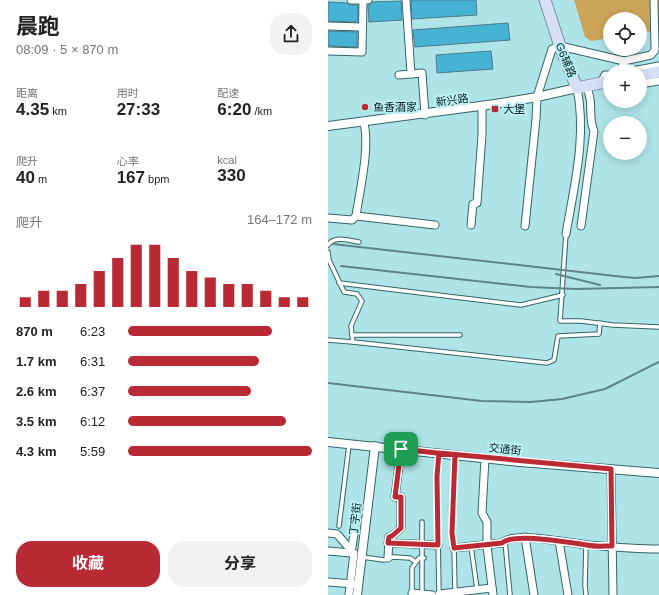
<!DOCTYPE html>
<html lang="zh">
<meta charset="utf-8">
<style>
:root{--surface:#fff;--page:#f2f2f2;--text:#222;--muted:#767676;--accent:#ba2a35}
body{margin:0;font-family:Arial,"Noto Sans SC",sans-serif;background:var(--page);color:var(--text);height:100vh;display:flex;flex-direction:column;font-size:15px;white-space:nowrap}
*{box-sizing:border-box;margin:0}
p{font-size:13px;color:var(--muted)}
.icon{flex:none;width:22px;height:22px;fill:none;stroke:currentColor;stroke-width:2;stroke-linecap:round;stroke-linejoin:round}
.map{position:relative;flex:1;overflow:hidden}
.panel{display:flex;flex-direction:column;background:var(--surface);width:328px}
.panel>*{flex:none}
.buttons{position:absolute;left:275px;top:12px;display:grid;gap:8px}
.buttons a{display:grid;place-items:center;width:44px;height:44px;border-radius:50%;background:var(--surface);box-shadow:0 2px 10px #0003;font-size:20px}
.pin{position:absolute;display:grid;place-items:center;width:34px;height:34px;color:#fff;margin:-17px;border-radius:8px;box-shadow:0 2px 6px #0006}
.round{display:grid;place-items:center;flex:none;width:42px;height:42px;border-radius:16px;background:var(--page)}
.headline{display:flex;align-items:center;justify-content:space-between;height:68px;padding:0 16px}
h1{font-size:22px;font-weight:700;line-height:30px}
.figures{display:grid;grid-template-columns:repeat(3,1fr);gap:6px;height:68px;padding:4px 16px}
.figures div{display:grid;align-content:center}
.figures b{font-size:17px;font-weight:700}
.figures small{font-size:11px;font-weight:400}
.figures p{font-size:11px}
.chart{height:112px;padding:8px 16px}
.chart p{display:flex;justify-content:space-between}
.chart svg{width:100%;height:72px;margin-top:4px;stroke:var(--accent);stroke-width:6}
.cta{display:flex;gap:8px;margin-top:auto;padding:8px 16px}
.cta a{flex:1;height:46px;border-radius:16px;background:var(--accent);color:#fff;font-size:16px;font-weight:700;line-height:46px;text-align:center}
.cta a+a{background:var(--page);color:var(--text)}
ul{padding:0 16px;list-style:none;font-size:13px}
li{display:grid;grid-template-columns:64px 48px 1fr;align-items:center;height:30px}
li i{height:10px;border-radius:5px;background:var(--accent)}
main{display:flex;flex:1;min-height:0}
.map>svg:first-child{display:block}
.green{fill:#cca559}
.building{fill:#46b2d4;stroke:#4d7a8a}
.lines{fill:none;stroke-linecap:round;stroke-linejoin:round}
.service-casing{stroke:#326569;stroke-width:5.5}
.minor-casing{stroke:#326569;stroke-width:9}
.tertiary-casing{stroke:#326569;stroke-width:10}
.primary-casing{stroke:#7c90a7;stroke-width:13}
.service{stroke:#fff;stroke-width:3.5}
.minor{stroke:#fff;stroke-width:7}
.tertiary{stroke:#fff;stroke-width:8}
.primary{stroke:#d5e0f5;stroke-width:11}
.rail{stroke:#5e8487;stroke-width:2}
.route-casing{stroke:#fff;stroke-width:8}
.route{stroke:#ba2a35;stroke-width:5}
.poi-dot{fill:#ba2a35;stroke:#bbf1f6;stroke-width:1.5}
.labels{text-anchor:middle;stroke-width:4;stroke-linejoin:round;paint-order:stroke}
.street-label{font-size:11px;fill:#0a2022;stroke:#bbf1f6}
.poi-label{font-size:11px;fill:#0a2022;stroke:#bbf1f6;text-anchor:start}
</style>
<main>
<section class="panel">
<div class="headline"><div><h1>晨跑</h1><p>08:09 · 5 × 870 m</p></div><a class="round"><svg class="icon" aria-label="share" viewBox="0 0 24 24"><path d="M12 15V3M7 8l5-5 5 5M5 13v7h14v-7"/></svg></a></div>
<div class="figures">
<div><p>距离</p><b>4.35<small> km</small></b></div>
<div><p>用时</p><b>27:33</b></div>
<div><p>配速</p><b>6:20<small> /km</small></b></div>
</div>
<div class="figures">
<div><p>爬升</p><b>40<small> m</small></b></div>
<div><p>心率</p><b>167<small> bpm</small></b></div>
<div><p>kcal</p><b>330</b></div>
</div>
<div class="chart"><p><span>爬升</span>164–172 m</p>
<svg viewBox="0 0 160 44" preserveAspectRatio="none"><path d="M5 44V38M15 44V34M25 44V34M35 44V30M45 44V22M55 44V14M65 44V6M75 44V6M85 44V14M95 44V22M105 44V26M115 44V30M125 44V30M135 44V34M145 44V38M155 44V38"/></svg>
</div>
<ul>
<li><b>870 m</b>6:23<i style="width:78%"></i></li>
<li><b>1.7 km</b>6:31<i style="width:71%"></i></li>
<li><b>2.6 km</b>6:37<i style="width:67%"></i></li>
<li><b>3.5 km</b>6:12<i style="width:86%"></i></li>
<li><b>4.3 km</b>5:59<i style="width:100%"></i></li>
</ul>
<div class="cta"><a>收藏</a><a>分享</a></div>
</section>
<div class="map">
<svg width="331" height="595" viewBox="0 0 331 595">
<rect width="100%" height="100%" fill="#aee4e8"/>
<!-- green -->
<path class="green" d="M246 0H331V30L312 33V19H282V38L263 41 257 37Z"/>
<!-- building -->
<g class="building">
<path d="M83 0H148L149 15 84 19Z"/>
<path d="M73 1 74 20 41 22 40 5 44 2Z"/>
<path d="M0 2 19 3 23 5H30V22L0 21Z"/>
<path d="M180 23 182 40 87 47 85 30Z"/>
<path d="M0 31 29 32V47L0 46Z"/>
<path d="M163 51 165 69 109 73 108 55Z"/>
</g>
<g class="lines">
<!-- service casing -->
<g class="service-casing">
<g id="service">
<path d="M238 234 232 321H253L285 325 331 327"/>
<path d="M0 245C7 235 21 241 31 242"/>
<path d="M0 252 1 260 16 292 29 294 34 301 23 326 24 335H132"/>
<path d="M11 283 193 305 235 295"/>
<path d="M0 340 25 342 24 335"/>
<path d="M25 342 219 363 226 360 230 336 271 334 272 323"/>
<path d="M126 456 124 533 126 548 127 592"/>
<path d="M94 522V593"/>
<path d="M11 526 21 445"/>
<path d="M177 541 182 595"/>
<path d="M258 545 257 585 258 595"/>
<path d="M143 546 149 589"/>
<path d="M34 557 56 560 65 557 82 558 88 562"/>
<path d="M84 593V568L91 558H96"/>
<path d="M111 594 109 476 111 454"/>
</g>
</g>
<!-- minor casing -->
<g class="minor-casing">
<g id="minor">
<path d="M23 0H40"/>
<path d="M78 0 83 74"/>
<path d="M0 26 34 27"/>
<path d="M0 51 34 52 35 0"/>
<path d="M293 71 296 61"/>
<path d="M304 71 331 66"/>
<path d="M71 75 94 73 97 115"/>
<path d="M282 75H277L273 83 282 88"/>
<path d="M312 84 331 81"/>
<path d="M28 216C32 189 42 148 36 123"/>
<path d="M0 218 24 220 28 216 107 225"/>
<path d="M143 225 145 204 149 203 154 135V106"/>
<path d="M197 226 208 119 209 97 224 49 232 46 296 61 323 55 327 50 326 0"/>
<path d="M253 226 266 131C259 115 267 105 258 86"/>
<path d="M238 234C246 186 259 137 249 88"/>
<path d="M157 458 154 513 159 522V546L165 595"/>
<path d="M283 469 285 595"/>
<path d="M0 533 9 534 22 549 23 553H26L21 595"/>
<path d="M197 537 206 595"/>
<path d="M231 541 240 595"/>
<path d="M60 543 110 545"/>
<path d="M126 548 174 543C187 530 243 544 261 545 284 547 307 549 331 549"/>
<path d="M22 549 24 547 26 534"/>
<path d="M0 551 23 553"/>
<path d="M60 558 61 537 64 536 73 528V497H67L73 449"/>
<path d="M0 582 26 584"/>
<path d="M84 593 104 595"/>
<path d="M111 594 164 588"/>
</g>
</g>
<!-- tertiary casing -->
<g class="tertiary-casing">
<g id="tertiary">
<path d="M0 126 167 104 209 97 249 88"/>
<path d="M0 442 192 462 331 473"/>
<path d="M29 595 47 446"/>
</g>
</g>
<!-- primary casing -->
<g class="primary-casing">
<g id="primary">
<path d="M217 0 232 46 249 88 282 81"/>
<path d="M312 75 331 72"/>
</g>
</g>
<!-- service -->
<use href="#service" class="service"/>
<!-- minor -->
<use href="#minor" class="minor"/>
<!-- tertiary -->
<use href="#tertiary" class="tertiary"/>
<!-- primary -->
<use href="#primary" class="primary"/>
<!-- rail -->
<g class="rail">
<path d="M5 244 287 276 307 278 331 276"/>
<path d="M13 266 203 287 248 289 331 287"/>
<path d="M228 274 272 285"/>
<path d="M0 383 154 401 203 402 234 399 277 389 331 362"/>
</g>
</g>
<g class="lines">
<!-- route casing -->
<g class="route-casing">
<path id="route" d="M73 449 67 497H73V528L64 536 61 537 60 543 110 545 109 476 111 453 283 469 284 546C276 546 267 547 259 545 243 543 185 532 174 543L126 548 124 533 127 455 73 449"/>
</g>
<!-- route -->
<use href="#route" class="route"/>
</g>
<!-- markers -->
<g class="poi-dot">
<circle cx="37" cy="107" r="4"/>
<rect x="163" y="105" width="8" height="8" rx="2"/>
</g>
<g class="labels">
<!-- street labels -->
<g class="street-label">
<text transform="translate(238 60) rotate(68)" y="4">G6辅路</text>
<text transform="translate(124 100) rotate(-8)" y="4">新兴路</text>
<text transform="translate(177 449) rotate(6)" y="4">交通街</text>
<text transform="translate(27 519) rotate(-83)" y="4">丁字街</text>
</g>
<!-- poi labels -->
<g class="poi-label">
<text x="45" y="111">鱼香酒家</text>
<text x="175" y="113">大堡</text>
</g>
</g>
</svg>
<div class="buttons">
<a><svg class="icon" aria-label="locate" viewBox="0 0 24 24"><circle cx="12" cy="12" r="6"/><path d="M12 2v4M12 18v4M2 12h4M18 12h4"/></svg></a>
<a>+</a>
<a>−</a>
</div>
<div class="pin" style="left:73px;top:449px;background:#1e9e55"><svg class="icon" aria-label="arrive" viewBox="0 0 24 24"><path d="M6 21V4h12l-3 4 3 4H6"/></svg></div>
</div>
</main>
